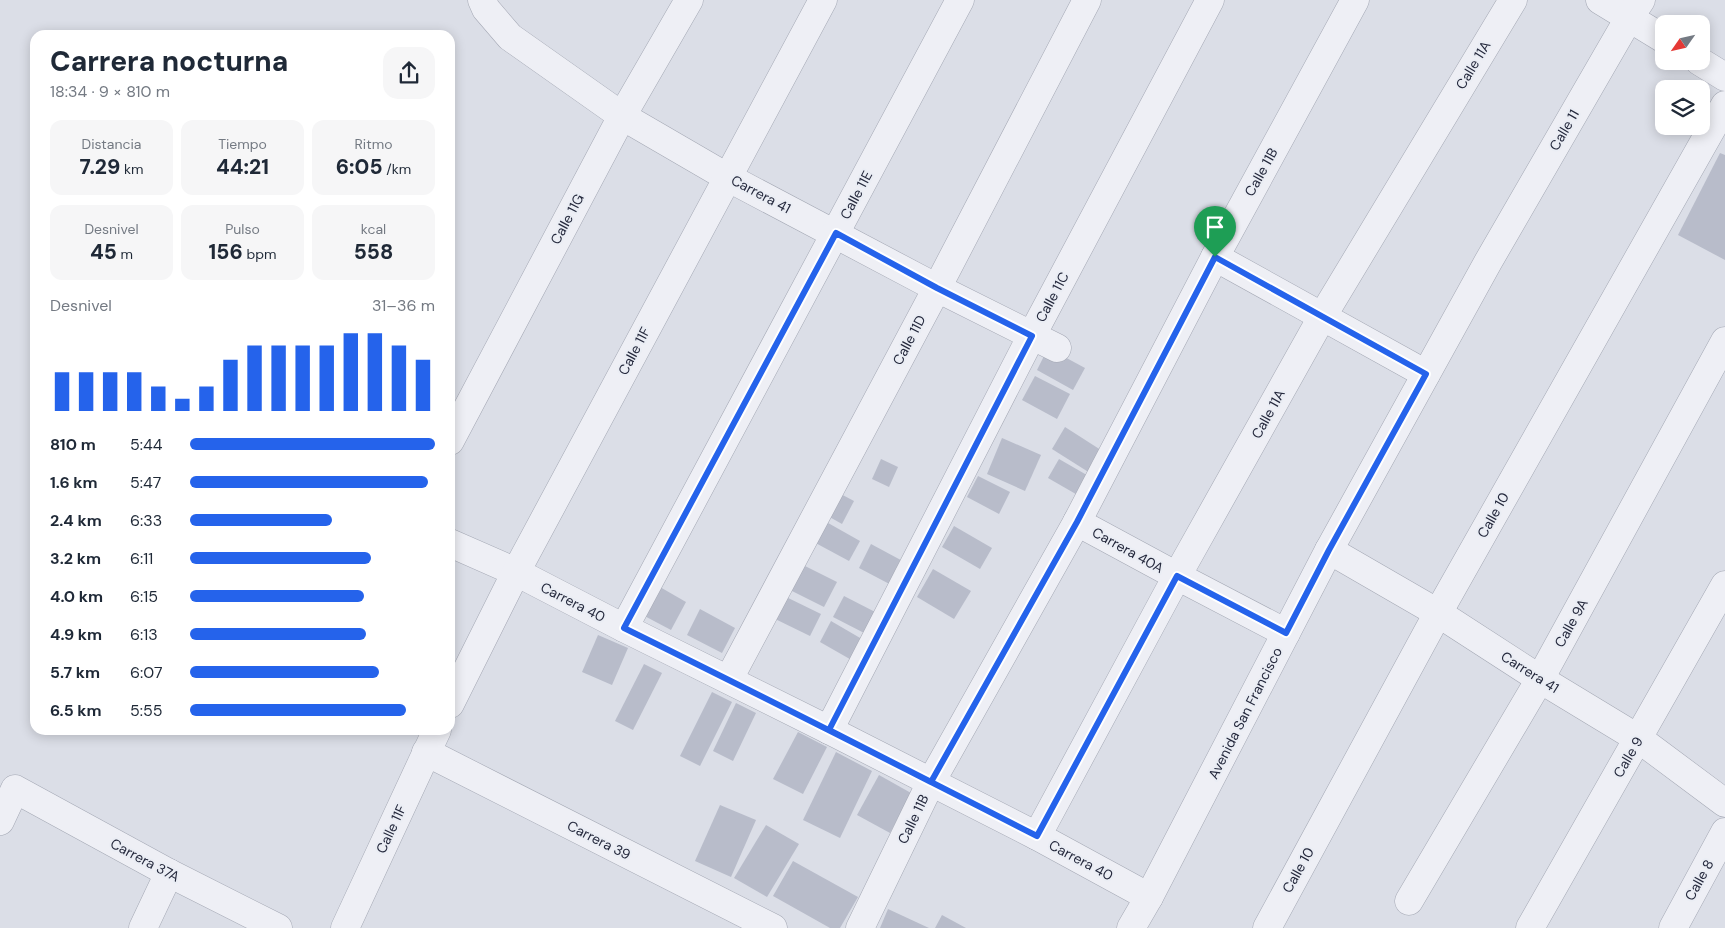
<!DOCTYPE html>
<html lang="es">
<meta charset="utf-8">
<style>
:root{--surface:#fff;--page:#f6f6f7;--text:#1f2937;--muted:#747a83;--accent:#2563eb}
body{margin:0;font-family:"DM Sans",sans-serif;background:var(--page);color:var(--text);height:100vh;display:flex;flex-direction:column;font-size:19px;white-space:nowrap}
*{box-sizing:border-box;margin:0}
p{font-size:16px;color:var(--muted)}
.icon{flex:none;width:28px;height:28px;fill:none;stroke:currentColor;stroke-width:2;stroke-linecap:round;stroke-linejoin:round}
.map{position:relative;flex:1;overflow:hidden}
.details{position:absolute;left:30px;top:30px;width:425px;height:705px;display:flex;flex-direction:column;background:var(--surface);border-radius:15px;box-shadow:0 2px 12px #0003}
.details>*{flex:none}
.needle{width:32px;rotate:236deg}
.fabs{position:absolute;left:1655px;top:15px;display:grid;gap:10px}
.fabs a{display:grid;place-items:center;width:55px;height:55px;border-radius:10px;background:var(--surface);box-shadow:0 2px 12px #0003;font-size:25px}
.pin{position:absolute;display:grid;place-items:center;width:42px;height:42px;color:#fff;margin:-51px -21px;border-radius:50% 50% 50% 0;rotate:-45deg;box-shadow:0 0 5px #0007}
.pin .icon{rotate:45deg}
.round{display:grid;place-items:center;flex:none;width:52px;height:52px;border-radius:15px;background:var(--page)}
.head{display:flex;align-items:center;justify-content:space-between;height:85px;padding:0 20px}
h1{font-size:28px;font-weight:800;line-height:38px}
.figures{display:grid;grid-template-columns:repeat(3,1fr);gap:8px;height:85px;padding:5px 20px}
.figures div{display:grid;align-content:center;border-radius:12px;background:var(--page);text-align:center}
.figures b{font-size:21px;font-weight:800}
.figures small{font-size:14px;font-weight:400}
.figures p{font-size:14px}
.chart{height:140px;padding:10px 20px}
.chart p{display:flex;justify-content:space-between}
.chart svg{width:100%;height:90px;margin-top:5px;stroke:var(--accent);stroke-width:6}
ul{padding:0 20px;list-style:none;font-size:16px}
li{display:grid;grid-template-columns:80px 60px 1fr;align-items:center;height:38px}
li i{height:12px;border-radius:6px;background:var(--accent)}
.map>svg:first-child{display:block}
.building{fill:#b8bcca}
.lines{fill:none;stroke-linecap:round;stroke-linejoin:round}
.minor-casing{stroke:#a4a8b4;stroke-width:29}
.minor{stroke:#eeeff5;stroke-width:28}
.route-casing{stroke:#fff;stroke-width:10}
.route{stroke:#2563eb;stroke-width:6}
.labels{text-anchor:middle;stroke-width:4;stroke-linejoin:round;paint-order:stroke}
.street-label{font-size:14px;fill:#25293d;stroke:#eaedf4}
</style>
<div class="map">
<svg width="1725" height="928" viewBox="0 0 1725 928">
<rect width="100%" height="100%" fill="#dbdee7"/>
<!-- building -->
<g class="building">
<path d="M1720 153 1725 155V260L1678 235Z"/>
<path d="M1048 348 1085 368 1073 390 1037 370Z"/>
<path d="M1035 376 1070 394 1057 419 1022 400Z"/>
<path d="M1065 427 1104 452 1090 473 1052 449Z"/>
<path d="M1002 438 1041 455 1025 491 987 474Z"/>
<path d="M881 459 898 467 889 487 872 479Z"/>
<path d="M1059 459 1092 478 1081 497 1048 478Z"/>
<path d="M978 476 1010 492 999 514 967 497Z"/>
<path d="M837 492 854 501 842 524 826 515Z"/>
<path d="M821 519 860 541 849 561 810 540Z"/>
<path d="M954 526 992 548 980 569 942 547Z"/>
<path d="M871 544 910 565 897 588 859 568Z"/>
<path d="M801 564 837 582 824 607 788 589Z"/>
<path d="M933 569 971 591 954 619 917 597Z"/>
<path d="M653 583 686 602 671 630 637 612Z"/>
<path d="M780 594 821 614 810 636 769 616Z"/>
<path d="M844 596 881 615 870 636 833 617Z"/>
<path d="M700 609 735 628 722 653 687 635Z"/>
<path d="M831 621 867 642 855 662 820 642Z"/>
<path d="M598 635 628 648 612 685 582 672Z"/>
<path d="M644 664 662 673 633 730 615 721Z"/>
<path d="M712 692 732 702 700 766 680 756Z"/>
<path d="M736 703 756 713 733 761 713 751Z"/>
<path d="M798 732 827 747 803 794 773 779Z"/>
<path d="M836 752 872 771 840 838 803 820Z"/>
<path d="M879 775 911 793 890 833 857 815Z"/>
<path d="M720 805 756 820 731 877 695 861Z"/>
<path d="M766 825 799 844 767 897 734 878Z"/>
<path d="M793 861 858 897 840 928H830L773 896Z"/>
<path d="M888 909 929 928H880Z"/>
<path d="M942 915 966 928H935Z"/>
</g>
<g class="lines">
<!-- minor casing -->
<g class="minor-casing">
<g id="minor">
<path d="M482 0 486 9 510 37 622 116 727 177 937 288 1057 348"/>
<path d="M1600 0 1664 39"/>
<path d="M1699 61 1725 77"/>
<path d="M1215 257 1426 374"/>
<path d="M450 441 622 116 689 0"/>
<path d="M1077 522 1177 576 1286 633"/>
<path d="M450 543 516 572 624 628 829 730 1037 836 1149 897"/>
<path d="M1329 550 1438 613 1540 679 1639 739 1725 803"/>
<path d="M624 628 960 0"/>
<path d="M729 679 937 288 1087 0"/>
<path d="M450 704 516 572 823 0"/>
<path d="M829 730 1032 335 1210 0"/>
<path d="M426 752 773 928"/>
<path d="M0 821 15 789 169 873 278 928"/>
<path d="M1037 836 1177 576 1322 317 1513 0"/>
<path d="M1409 901 1540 679 1725 341"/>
<path d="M143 928 169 873"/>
<path d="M345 928 437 730"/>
<path d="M860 928 931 782 1077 522 1215 257 1355 0"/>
<path d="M1131 928 1149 897 1329 550 1488 262 1629 18 1641 0"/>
<path d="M1267 928 1438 613 1725 105"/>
<path d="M1530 928 1725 585"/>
<path d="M1673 928 1725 832"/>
</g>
</g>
<!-- minor -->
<use href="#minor" class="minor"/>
</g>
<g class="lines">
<!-- route casing -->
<g class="route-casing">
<path id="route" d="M1215 257 1077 522 931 782 829 730 1032 336 937 288 836 233 624 628C762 696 900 766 1037 836L1177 576 1286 633 1329 550 1426 374 1215 257"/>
</g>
<!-- route -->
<use href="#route" class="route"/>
</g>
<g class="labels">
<!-- street labels -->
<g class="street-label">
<text transform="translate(1473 65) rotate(-59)" y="5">Calle 11A</text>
<text transform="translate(1564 130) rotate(-60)" y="5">Calle 11</text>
<text transform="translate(1261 172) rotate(-61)" y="5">Calle 11B</text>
<text transform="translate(761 194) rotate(28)" y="5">Carrera 41</text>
<text transform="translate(856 195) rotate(-62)" y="5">Calle 11E</text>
<text transform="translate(567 219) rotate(-62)" y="5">Calle 11G</text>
<text transform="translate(1052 297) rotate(-62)" y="5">Calle 11C</text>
<text transform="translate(909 340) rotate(-62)" y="5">Calle 11D</text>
<text transform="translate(634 351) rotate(-62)" y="5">Calle 11F</text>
<text transform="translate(1268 414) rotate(-61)" y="5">Calle 11A</text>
<text transform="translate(1493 515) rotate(-61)" y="5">Calle 10</text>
<text transform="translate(1128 550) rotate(29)" y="5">Carrera 40A</text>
<text transform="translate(573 602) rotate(27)" y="5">Carrera 40</text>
<text transform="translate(1571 623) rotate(-61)" y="5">Calle 9A</text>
<text transform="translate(1530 672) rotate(32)" y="5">Carrera 41</text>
<text transform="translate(1245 713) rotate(-63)" y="5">Avenida San Francisco</text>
<text transform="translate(1628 757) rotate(-60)" y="5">Calle 9</text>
<text transform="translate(913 819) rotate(-64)" y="5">Calle 11B</text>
<text transform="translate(391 829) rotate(-65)" y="5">Calle 11F</text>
<text transform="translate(599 840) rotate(27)" y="5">Carrera 39</text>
<text transform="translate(145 860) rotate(28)" y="5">Carrera 37A</text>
<text transform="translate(1081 860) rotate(28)" y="5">Carrera 40</text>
<text transform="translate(1298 870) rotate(-61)" y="5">Calle 10</text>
<text transform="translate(1699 880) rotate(-61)" y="5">Calle 8</text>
</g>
</g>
</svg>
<div class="fabs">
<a><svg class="needle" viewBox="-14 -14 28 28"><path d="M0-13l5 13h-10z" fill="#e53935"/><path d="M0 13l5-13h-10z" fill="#747a83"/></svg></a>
<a><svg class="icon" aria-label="layers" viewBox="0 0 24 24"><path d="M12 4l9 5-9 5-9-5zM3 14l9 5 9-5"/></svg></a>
</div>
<div class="pin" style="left:1215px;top:257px;background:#1e9e55"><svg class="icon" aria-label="arrive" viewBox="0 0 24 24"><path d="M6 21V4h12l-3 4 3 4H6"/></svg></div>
<section class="details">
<div class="head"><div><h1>Carrera nocturna</h1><p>18:34 · 9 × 810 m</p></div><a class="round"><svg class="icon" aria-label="share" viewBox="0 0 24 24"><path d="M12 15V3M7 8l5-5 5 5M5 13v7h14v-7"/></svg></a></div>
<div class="figures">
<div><p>Distancia</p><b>7.29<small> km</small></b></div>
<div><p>Tiempo</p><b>44:21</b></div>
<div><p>Ritmo</p><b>6:05<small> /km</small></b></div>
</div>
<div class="figures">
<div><p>Desnivel</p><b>45<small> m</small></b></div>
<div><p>Pulso</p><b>156<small> bpm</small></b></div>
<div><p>kcal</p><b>558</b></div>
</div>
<div class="chart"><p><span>Desnivel</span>31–36 m</p>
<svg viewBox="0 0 160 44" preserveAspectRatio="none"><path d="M5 44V25M15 44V25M25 44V25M35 44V25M45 44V32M55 44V38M65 44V32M75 44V19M85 44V12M95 44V12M105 44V12M115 44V12M125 44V6M135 44V6M145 44V12M155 44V19"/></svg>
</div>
<ul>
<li><b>810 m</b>5:44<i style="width:100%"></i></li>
<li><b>1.6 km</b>5:47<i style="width:97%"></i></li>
<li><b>2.4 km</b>6:33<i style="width:58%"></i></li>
<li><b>3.2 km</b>6:11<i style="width:74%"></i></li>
<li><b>4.0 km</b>6:15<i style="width:71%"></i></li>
<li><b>4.9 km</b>6:13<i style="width:72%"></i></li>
<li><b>5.7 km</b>6:07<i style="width:77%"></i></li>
<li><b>6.5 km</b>5:55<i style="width:88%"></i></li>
</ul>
</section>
</div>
